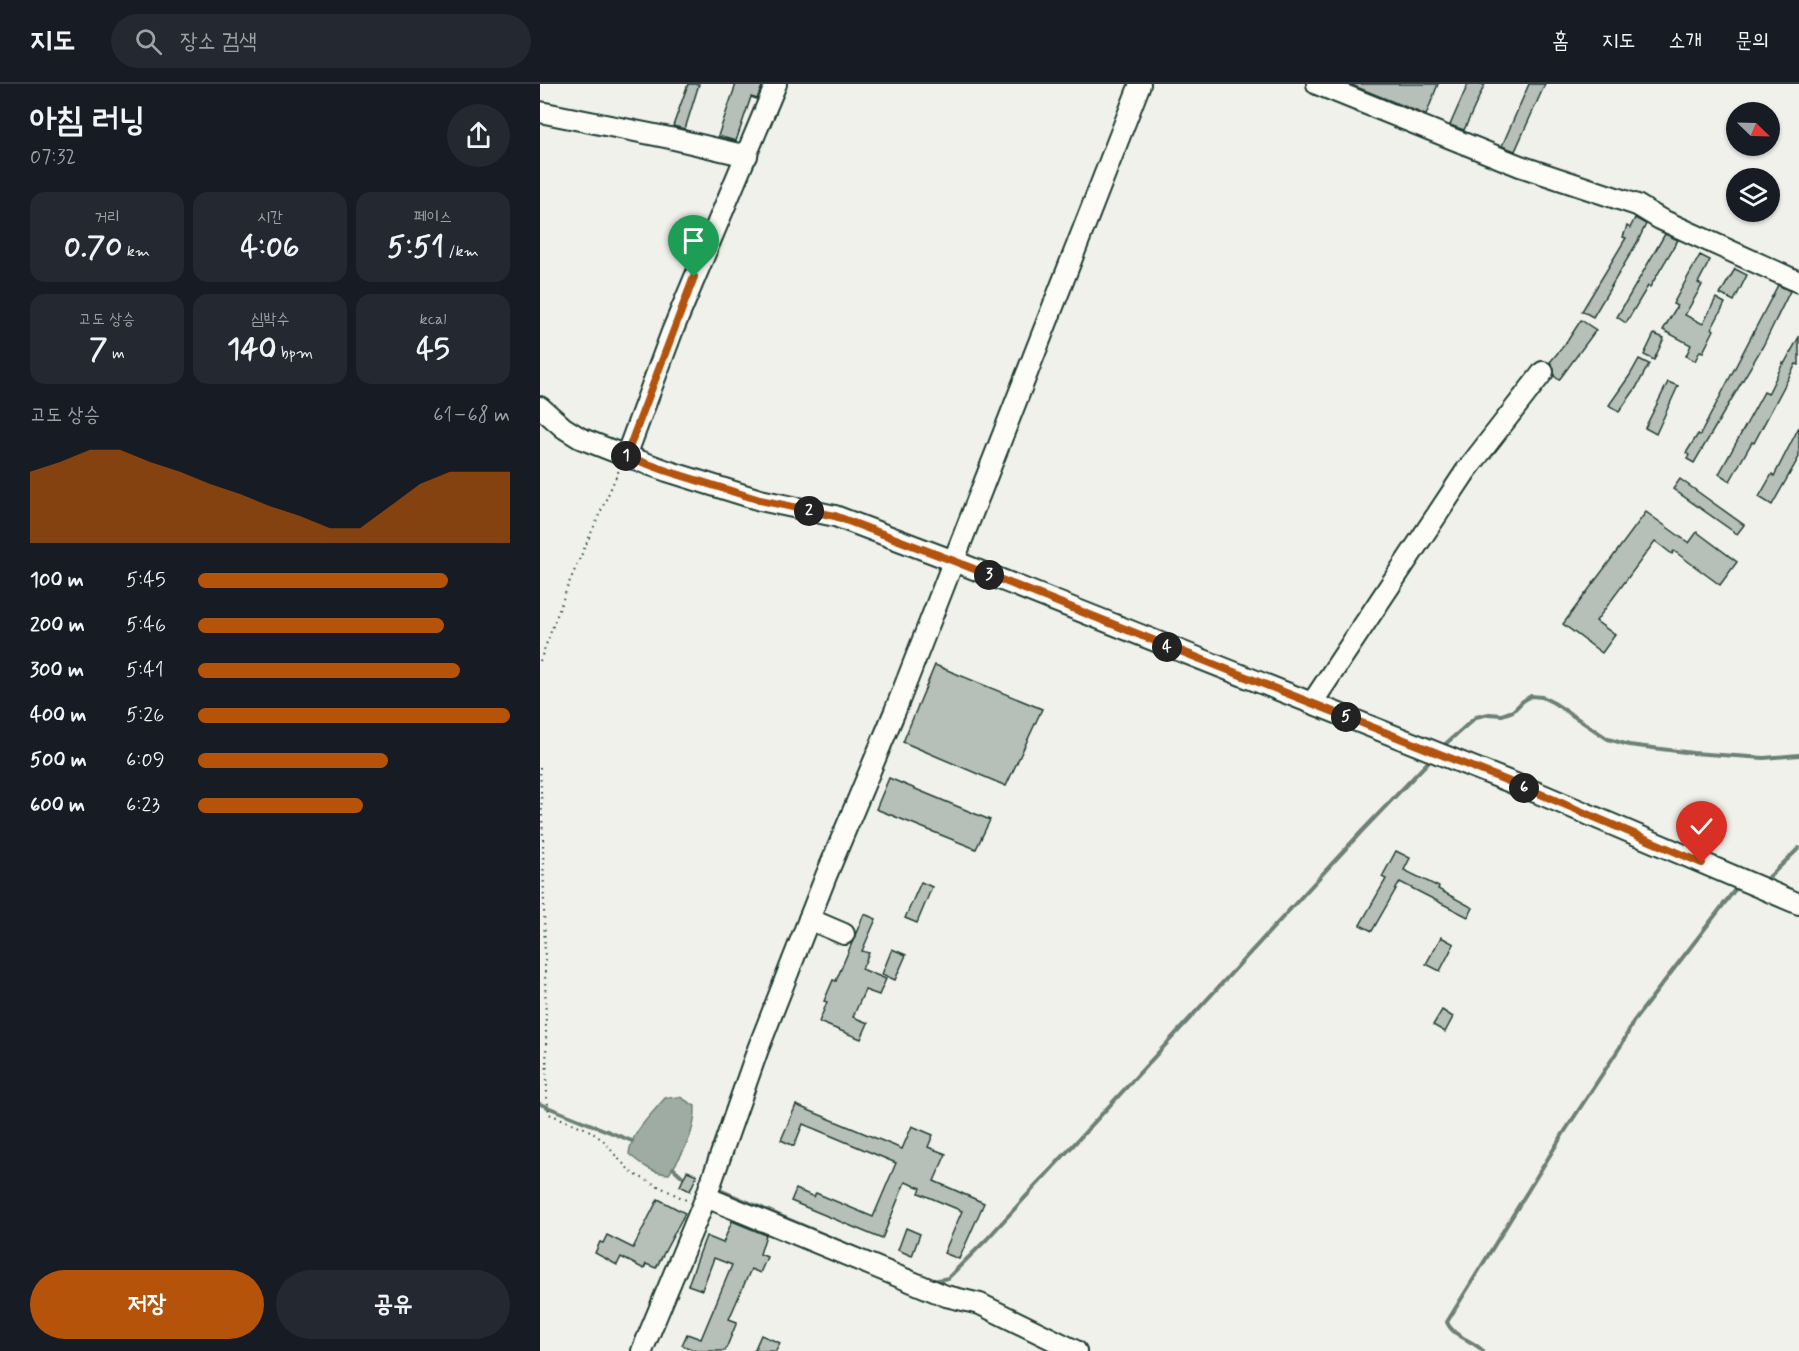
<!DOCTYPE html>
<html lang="ko">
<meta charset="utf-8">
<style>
:root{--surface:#171b24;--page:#242831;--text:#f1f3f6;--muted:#9ea1a6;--line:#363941;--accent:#b45309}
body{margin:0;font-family:Mynerve,"Poor Story",sans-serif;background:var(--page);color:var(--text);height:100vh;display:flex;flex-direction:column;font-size:22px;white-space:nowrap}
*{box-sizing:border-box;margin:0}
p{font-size:20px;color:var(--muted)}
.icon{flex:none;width:33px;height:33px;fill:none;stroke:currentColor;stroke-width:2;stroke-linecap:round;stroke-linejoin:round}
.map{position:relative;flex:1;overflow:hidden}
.sheet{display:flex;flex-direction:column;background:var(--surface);width:540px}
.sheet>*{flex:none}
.needle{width:39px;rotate:113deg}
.tools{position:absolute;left:1186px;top:18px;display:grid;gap:12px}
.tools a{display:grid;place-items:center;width:54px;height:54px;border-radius:50%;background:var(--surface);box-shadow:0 2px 4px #0004;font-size:30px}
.pin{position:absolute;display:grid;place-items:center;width:51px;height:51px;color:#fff;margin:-62px -26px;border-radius:50% 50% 50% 0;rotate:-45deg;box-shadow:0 0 6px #0007}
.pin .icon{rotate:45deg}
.km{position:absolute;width:30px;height:30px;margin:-15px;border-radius:50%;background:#222;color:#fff;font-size:16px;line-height:30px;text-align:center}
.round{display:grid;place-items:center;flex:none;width:63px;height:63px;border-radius:32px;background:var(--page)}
.overview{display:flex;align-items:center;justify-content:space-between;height:102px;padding:0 30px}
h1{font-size:33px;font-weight:800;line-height:45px}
.stats{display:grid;grid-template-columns:repeat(3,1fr);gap:9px;height:102px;padding:6px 30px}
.stats div{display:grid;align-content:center;border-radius:15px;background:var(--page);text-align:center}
.stats b{font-size:30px;font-weight:800}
.stats small{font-size:16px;font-weight:400}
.stats p{font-size:16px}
.chart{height:168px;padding:12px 30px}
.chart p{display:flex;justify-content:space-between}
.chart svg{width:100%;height:108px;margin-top:6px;fill:var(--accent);opacity:.7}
.primary-button{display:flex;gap:12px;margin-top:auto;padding:12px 30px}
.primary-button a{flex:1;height:69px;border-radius:36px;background:var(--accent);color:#fff;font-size:24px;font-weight:800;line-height:69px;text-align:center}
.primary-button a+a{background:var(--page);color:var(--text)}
ul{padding:0 30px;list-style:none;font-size:20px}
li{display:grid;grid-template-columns:96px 72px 1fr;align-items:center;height:45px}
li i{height:15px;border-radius:8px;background:var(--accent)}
header{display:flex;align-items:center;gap:36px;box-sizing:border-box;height:84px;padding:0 30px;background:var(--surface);border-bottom:2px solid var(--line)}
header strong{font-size:28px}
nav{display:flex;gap:33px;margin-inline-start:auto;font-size:21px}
.search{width:420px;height:54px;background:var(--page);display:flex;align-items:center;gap:15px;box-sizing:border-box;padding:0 21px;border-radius:33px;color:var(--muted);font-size:22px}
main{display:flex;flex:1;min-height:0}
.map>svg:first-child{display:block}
.water{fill:#9faca4;stroke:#6c8077;stroke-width:1.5}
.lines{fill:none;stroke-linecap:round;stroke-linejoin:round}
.stream{stroke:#6c8077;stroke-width:4}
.building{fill:#b6bfb8;stroke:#1f3d34;stroke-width:1.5}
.minor-casing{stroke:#1f3d34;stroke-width:24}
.path{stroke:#1f3d34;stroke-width:2;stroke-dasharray:1.5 4.5;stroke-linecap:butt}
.minor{stroke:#fdfcf7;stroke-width:20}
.route-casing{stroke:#fff;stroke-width:12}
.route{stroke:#b45309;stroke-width:8}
</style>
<header>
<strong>지도</strong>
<div class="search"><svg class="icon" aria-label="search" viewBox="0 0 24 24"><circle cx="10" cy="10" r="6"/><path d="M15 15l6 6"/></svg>장소 검색</div>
<nav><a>홈</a><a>지도</a><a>소개</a><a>문의</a></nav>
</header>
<main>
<section class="sheet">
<div class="overview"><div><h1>아침 러닝</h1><p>07:32</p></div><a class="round"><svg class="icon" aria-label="share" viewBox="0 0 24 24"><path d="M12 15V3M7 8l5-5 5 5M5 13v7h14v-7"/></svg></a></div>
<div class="stats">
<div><p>거리</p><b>0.70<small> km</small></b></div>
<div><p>시간</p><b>4:06</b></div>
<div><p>페이스</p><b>5:51<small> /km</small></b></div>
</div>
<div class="stats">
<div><p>고도 상승</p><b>7<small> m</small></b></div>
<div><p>심박수</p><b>140<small> bpm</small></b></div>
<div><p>kcal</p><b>45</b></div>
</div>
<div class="chart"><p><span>고도 상승</span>61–68 m</p>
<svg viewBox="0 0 160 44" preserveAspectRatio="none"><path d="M0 44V15L10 11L20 6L30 6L40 11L50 15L60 20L70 24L80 29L90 33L100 38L110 38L120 29L130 20L140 15L150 15L160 15V44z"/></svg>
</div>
<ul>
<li><b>100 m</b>5:45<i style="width:80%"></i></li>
<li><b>200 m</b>5:46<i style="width:79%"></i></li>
<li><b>300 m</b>5:41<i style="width:84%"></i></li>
<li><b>400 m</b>5:26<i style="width:100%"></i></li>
<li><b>500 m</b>6:09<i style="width:61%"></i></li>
<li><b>600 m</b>6:23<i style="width:53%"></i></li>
</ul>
<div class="primary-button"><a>저장</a><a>공유</a></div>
</section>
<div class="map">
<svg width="1259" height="1267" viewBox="0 0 1259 1267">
<rect width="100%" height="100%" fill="#f0f1eb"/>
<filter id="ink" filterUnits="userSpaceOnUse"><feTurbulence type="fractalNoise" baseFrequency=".0167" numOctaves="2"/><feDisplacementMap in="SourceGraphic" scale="12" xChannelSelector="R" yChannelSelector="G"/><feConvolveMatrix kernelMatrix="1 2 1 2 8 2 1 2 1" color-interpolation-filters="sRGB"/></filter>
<g filter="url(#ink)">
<!-- water -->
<path class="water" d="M140 1013 155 1022C156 1047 143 1070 129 1090 112 1089 102 1081 89 1070 91 1048 112 1030 125 1014Z"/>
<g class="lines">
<!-- stream -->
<g class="stream">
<path d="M902 663 936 633 949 630 962 631 973 627 983 617 991 612 1002 613 1014 619 1068 655 1089 661 1153 669 1224 674 1259 671"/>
<path d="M1223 799 1259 764"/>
<path d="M0 1020 92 1057"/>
<path d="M133 1084 144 1094"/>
<path d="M175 1104 358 1182"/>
<path d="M393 1197 408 1194 447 1155 822 747 893 673"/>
<path d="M943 1267C933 1256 913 1253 907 1238L1023 1050 1082 960 1093 938 1197 803"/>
</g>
</g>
<!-- building -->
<g class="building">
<path d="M148 0H159L145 45 133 42Z"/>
<path d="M196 0H223L217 15 211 13 196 57 178 52Z"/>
<path d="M809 0H898L886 31Z"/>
<path d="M928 0H945L924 46 910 41Z"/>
<path d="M989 0H1005L975 67 962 62Z"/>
<path d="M1095 134 1106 140 1098 157 1053 233 1042 227 1086 154 1083 153 1087 142 1090 144Z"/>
<path d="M1125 150 1138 156 1110 203 1108 202 1086 239 1077 233Z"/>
<path d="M1160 171 1170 176 1158 199 1162 201 1145 231 1163 240 1176 214 1185 219 1172 244 1174 246 1163 268 1160 267 1155 277 1146 272 1151 261 1123 246 1137 222 1133 220Z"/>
<path d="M1195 185 1207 191 1194 217 1180 210Z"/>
<path d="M1238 201 1250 207 1223 262 1154 379 1147 375 1149 371 1146 369 1158 350 1160 351Z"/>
<path d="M1041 236 1056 246 1019 296 1014 292V284L1010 278 1026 259Z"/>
<path d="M1114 250 1124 254 1114 276 1104 271Z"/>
<path d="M1259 253V281L1256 280 1214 359 1212 358 1190 397 1179 390 1224 308 1228 310 1243 279 1244 280Z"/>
<path d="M1099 275 1109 280 1096 304 1079 328 1069 321 1090 291Z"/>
<path d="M1128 298 1138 302 1116 350 1105 344Z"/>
<path d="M1259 343V373L1232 421 1219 413 1232 390 1234 392Z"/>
<path d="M1140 395 1204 441 1197 450 1133 405Z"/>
<path d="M1106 428 1149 459 1157 448 1197 478 1180 501 1134 467 1132 470 1115 457 1056 537 1075 551 1062 569 1023 540Z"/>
<path d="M395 581 502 625 466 702 363 658Z"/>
<path d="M349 694 450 736 436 765 336 725Z"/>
<path d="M856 767 870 774 864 786 899 803 898 805 933 824 928 833 860 798 832 847 820 841 846 795 842 793Z"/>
<path d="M381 798 392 803 377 839 365 834Z"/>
<path d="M324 830 336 835 322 867 329 869 322 885 346 895 339 911 325 906 313 933 328 939 321 955 279 938 287 918 284 917 293 896 296 897Z"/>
<path d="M901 853 914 860 900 887 886 880Z"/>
<path d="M352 865 366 871 355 896 342 890Z"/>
<path d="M902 926 913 933 905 948 893 941Z"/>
<path d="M256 1021 362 1065 372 1042 393 1051 388 1063 406 1070 394 1097 444 1119 419 1175 404 1169 422 1127 379 1109 381 1104 365 1098 342 1155 251 1117 256 1105 274 1113 276 1109 333 1133 356 1079 263 1040 254 1062 241 1056Z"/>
<path d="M147 1087 157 1091 150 1107 140 1102Z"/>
<path d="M118 1115 145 1129 116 1184 106 1180 104 1185 81 1173 77 1181 55 1169 60 1158 63 1159 67 1151 93 1164Z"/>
<path d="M192 1137 226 1151 220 1170 227 1173 220 1189 211 1185 189 1235 197 1238 185 1267H156L142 1261 147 1250 161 1255 192 1181 174 1174 162 1206 148 1201 166 1152 183 1159Z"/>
<path d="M366 1144 380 1150 372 1172 358 1166Z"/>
<path d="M221 1251 240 1259 236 1267H214Z"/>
</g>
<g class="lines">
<!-- minor casing -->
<g class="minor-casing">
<g id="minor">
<path d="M777 0 980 82 1097 121 1120 135 1259 198"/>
<path d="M0 28 130 54 207 72"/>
<path d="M0 323 24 344 40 354 86 372 127 387 220 416 295 432 414 477 998 709 1259 820"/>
<path d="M86 372 132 248 236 0"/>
<path d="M772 619 926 387 1003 288"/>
<path d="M269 835 304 850"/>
<path d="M166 1113 406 1212 440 1220 536 1267"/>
<path d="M102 1267 166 1113 218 965 286 792 355 627 600 0"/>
</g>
</g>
<!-- path -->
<g class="path">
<path d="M0 577 29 499 79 386"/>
<path d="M0 683 3 754 7 1013 9 1030 47 1045 64 1057 75 1071 92 1089 148 1117"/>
</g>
<!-- minor -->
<use href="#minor" class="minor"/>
</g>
</g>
<g class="lines" filter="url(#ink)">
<!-- route casing -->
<g class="route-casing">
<path id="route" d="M154 193 86 372 127 387 220 416 295 432 414 477 998 709 1162 779"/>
</g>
<!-- route -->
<use href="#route" class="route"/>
</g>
</svg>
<div class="tools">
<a><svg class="needle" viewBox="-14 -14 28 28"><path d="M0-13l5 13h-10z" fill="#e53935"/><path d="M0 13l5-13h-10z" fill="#9ea1a6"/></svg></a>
<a><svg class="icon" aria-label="layers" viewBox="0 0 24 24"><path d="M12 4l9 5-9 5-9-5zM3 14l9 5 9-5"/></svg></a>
</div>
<div class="pin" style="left:154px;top:193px;background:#1e9e55"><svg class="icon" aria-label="arrive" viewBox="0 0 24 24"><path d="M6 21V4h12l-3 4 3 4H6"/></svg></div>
<div class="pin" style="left:1162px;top:779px;background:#d93025"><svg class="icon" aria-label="check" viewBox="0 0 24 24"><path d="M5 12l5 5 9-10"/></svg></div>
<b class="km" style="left:86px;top:372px">1</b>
<b class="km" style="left:269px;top:427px">2</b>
<b class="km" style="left:449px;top:491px">3</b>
<b class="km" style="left:627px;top:563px">4</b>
<b class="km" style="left:806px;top:633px">5</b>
<b class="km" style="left:984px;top:704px">6</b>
</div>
</main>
